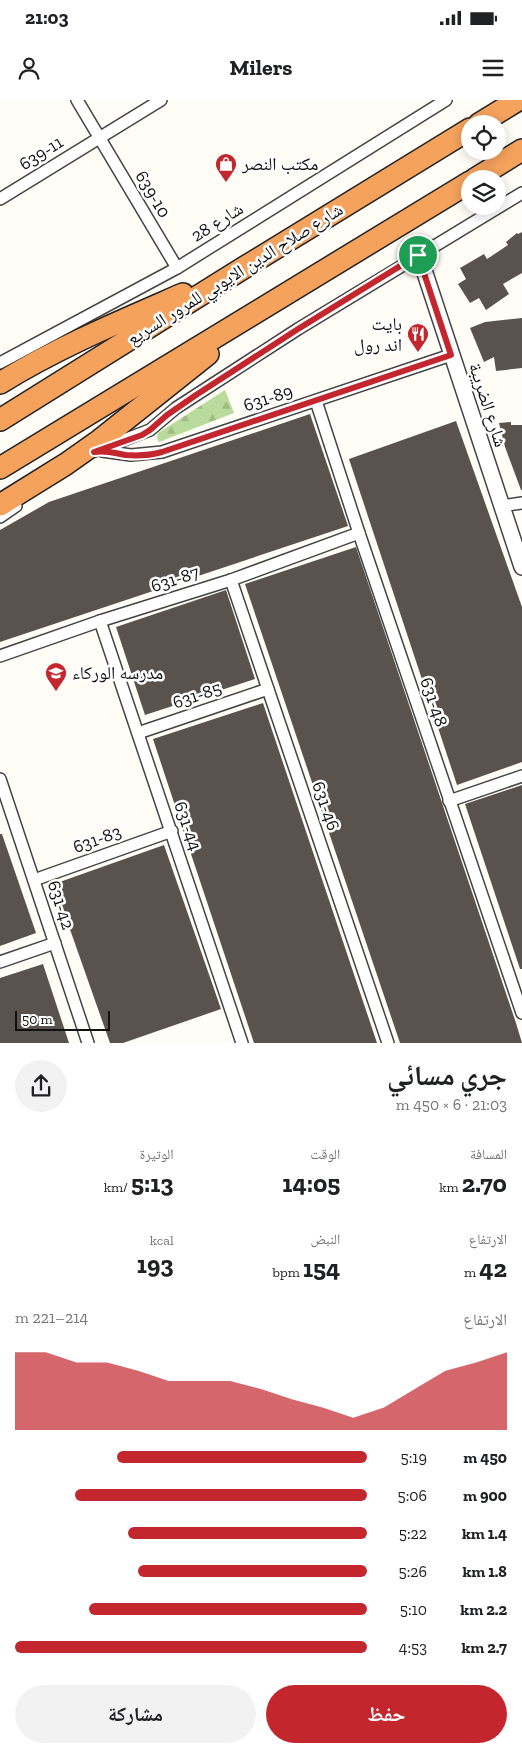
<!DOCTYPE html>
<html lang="ar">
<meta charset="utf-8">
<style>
:root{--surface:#fff;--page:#f2f2f2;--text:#202124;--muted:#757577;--accent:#c4262e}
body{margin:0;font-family:"Zilla Slab","Noto Naskh Arabic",serif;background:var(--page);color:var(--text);direction:rtl;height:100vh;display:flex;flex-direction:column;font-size:19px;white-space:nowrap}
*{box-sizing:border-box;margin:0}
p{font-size:16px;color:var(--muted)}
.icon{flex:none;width:28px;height:28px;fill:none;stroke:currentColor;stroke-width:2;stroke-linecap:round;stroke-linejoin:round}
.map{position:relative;height:943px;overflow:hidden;direction:ltr}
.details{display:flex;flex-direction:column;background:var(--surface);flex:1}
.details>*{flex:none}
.tools{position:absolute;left:461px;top:15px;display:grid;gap:10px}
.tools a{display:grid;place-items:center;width:45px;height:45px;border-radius:50%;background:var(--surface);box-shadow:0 2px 12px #0003;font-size:25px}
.scale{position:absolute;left:15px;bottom:12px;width:95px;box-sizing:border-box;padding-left:5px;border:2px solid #111;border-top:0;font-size:14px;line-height:18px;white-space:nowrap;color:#111;-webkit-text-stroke:4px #fff;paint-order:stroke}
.pin{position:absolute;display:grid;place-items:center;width:42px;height:42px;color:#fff;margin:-21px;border:2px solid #fff;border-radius:50%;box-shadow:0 1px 5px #0007}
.round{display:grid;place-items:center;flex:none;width:52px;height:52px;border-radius:26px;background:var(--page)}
.head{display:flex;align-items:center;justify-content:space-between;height:85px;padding:0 15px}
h1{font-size:28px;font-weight:800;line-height:38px}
.metrics{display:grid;grid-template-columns:repeat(3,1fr);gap:8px;height:85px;padding:5px 15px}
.metrics div{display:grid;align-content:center}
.metrics b{font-size:25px;font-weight:800}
.metrics small{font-size:14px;font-weight:400}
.metrics p{font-size:14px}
.chart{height:140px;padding:10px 15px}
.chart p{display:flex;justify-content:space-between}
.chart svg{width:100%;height:90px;margin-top:5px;fill:var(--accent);opacity:.7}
.button{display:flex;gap:10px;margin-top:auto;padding:10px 15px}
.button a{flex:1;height:58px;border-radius:30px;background:var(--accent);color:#fff;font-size:20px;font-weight:800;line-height:58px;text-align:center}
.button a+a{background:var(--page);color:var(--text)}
ul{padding:0 15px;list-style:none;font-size:16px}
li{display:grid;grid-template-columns:80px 60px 1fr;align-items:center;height:38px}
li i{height:12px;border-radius:6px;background:var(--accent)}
.status{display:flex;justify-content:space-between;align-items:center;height:35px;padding:0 25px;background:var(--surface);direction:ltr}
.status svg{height:14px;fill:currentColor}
header{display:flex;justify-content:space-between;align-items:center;height:65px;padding:0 15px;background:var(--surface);font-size:22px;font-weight:800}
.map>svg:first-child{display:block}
.forest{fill:url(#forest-firs)}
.building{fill:#5a524d}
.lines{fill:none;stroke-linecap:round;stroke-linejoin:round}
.minor-casing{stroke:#444;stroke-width:14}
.tertiary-casing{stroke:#444;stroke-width:18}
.motorway-casing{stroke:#222;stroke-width:24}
.minor{stroke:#fff;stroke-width:11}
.tertiary{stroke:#fff;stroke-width:15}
.motorway{stroke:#f5a25d;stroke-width:21}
.route-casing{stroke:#fff;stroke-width:10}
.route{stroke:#c4262e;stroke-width:6}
.labels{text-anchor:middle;stroke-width:5;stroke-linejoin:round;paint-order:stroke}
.street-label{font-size:18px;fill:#111;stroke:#fff}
.poi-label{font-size:18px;fill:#111;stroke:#fff;text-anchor:start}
</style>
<div class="status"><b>21:03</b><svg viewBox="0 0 49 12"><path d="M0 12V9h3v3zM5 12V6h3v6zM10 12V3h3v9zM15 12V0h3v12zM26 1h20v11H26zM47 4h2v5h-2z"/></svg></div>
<header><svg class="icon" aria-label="menu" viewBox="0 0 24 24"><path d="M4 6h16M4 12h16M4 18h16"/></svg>Milers<svg class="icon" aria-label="person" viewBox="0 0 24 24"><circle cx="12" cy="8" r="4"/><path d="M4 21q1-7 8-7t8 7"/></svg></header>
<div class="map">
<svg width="522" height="943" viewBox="0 0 522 943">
<defs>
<pattern id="forest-firs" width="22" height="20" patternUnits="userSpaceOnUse" patternTransform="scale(1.25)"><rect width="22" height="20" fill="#b9dc9c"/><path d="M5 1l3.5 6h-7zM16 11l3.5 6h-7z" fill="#9ebc85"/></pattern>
</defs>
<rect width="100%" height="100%" fill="#fffdf5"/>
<!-- forest -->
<path class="forest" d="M225 290 234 313 159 342 157 338 158 333Z"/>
<!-- building -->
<g class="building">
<path d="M522 132V173L503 184 509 194 486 210 479 198 470 203 458 184 466 179 460 168 484 154 487 159 508 145 506 142 517 133 518 134Z"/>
<path d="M522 218V268L496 271 494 257 484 262 470 228 485 222Z"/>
<path d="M310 314 348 426 0 542V430L49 402Z"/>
<path d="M456 321 522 507V662L457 685 349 359Z"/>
<path d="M511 322V325H522V390H521L505 347 499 323Z"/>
<path d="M356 447 516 923 522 943H400L245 484Z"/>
<path d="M226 490 255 579 145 615 116 527Z"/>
<path d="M263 603 275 639 377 943H254L189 748 153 639Z"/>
<path d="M522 685V869H520L465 704Z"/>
<path d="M0 734H2L36 833 0 846Z"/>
<path d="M164 745 221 909 123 943H110L54 784Z"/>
<path d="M43 864 69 943H0V878Z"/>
</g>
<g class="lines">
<!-- minor casing -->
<g class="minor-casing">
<g id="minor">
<path d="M77 0 177 168"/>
<path d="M0 99 161 0"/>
<path d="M0 263 177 168 446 0"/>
<path d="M316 301 359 433 522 913"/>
<path d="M95 351 150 330 176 308 298 229 522 93"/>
<path d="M102 351 131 355 162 352 451 255"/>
<path d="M501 406 522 403"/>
<path d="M0 417 16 406"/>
<path d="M231 480 388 943"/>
<path d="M100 521 242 943"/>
<path d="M0 556 100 521 231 480 359 433"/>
<path d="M138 633 268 589"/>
<path d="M0 679 88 943"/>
<path d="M449 701 522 676"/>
<path d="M34 780 172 731"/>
<path d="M0 862 55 843"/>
</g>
</g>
<!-- tertiary casing -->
<g class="tertiary-casing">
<path id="tertiary" d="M419 155 522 467"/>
</g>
<!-- motorway casing -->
<g class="motorway-casing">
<g id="motorway">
<path d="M479 24 518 0"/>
<path d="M475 79 522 50"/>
<path d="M0 283C58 247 121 221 183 194"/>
<path d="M0 320 245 167 470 29"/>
<path d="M0 368 470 82"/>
<path d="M0 405 66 364 100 340 208 254"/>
</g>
</g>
<!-- minor -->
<use href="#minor" class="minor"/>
<!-- tertiary -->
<use href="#tertiary" class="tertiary"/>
<!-- motorway -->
<use href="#motorway" class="motorway"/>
</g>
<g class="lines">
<!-- route casing -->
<g class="route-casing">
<path id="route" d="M418 155 451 255 162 352C151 355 138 356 126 355 114 353 106 350 94 352L142 335 150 330 167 315 196 295 298 229Z"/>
</g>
<!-- route -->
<use href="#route" class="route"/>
</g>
<!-- icons -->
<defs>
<g id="shop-pin" transform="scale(1.125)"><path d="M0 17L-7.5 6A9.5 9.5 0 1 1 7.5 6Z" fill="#c4262e" stroke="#fff"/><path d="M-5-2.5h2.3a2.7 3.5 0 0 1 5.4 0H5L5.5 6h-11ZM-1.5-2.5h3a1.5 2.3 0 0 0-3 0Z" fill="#fff"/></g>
<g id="restaurant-pin" transform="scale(1.125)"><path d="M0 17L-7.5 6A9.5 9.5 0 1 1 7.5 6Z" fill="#c4262e" stroke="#fff"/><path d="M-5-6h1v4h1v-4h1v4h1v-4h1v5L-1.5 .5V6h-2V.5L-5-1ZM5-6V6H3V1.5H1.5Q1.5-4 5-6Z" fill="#fff"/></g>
<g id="school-pin" transform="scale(1.125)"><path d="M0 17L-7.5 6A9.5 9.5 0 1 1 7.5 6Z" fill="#c4262e" stroke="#fff"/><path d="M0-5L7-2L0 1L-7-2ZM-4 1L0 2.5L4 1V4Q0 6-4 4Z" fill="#fff"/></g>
</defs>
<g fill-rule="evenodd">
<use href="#shop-pin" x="226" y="64"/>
<use href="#restaurant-pin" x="418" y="234"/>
<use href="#school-pin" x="56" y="573"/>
</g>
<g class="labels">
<!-- street labels -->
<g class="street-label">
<text transform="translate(41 53) rotate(-32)" y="6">639-11</text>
<text transform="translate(153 94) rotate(59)" y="6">639-10</text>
<text transform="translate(217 122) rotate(-32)" y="6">شارع 28</text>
<text transform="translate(235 174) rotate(-32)" y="6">شارع صلاح الدين الايوبي للمرور السريع</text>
<text transform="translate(268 298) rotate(-18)" y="6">631-89</text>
<text transform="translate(488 305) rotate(72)" y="6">شارع الضريبة</text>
<text transform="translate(175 479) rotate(-18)" y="6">631-87</text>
<text transform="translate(197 595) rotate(-19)" y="6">631-85</text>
<text transform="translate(434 602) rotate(71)" y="6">631-48</text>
<text transform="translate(326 706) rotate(71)" y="6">631-46</text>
<text transform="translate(188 726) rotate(71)" y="6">631-44</text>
<text transform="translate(97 739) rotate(-20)" y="6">631-83</text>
<text transform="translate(61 805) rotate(72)" y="6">631-42</text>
</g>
<!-- poi labels -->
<g class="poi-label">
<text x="242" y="70">مكتب النصر</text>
<text x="402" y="230" text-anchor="end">بايت<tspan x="402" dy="21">اند رول</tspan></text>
<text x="72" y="579">مدرسه الوركاء</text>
</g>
</g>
</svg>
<div class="tools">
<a><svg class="icon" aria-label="locate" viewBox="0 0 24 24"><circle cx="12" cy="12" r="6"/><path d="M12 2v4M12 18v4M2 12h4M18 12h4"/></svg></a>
<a><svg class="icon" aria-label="layers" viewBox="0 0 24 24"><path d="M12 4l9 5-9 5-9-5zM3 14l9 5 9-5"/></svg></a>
</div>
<div class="scale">50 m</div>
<div class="pin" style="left:418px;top:155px;background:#1e9e55"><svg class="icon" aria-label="arrive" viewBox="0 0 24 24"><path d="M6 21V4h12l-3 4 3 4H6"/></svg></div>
</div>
<section class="details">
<div class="head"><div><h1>جري مسائي</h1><p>21:03 · 6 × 450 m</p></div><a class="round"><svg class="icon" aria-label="share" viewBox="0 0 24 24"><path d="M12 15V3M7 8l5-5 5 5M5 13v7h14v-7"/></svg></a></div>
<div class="metrics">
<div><p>المسافة</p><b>2.70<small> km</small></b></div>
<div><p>الوقت</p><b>14:05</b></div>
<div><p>الوتيرة</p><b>5:13<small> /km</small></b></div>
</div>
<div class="metrics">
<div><p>الارتفاع</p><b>42<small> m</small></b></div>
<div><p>النبض</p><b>154<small> bpm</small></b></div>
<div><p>kcal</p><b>193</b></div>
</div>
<div class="chart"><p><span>الارتفاع</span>214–221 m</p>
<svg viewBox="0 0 160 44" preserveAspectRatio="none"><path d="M0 44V6L10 6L20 11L30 11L40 15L50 20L60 20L70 20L80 24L90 29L100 33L110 38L120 33L130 24L140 15L150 11L160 6V44z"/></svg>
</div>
<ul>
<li><b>450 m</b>5:19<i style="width:71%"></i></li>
<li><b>900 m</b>5:06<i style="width:83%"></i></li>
<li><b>1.4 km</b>5:22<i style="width:68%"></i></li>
<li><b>1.8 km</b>5:26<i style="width:65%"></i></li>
<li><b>2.2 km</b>5:10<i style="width:79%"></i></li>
<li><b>2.7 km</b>4:53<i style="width:100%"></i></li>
</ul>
<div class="button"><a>حفظ</a><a>مشاركة</a></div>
</section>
